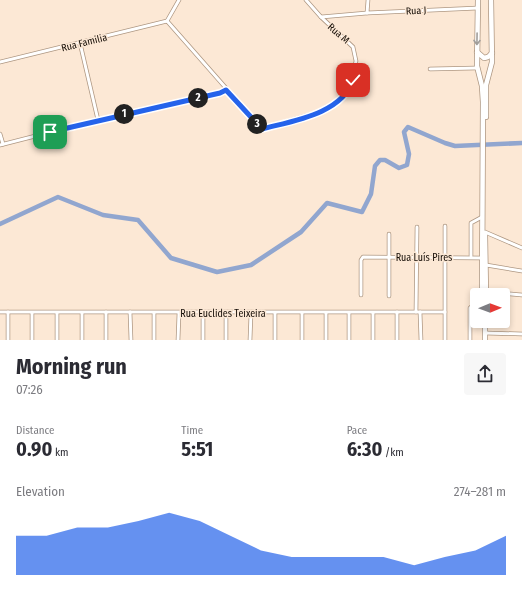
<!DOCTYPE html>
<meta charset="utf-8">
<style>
:root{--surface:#fff;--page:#f7f7f7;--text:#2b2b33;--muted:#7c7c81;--accent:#2563eb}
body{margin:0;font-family:"Fira Sans Condensed",sans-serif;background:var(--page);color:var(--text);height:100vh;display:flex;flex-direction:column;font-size:15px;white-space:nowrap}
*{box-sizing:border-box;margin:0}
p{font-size:13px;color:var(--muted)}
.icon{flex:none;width:22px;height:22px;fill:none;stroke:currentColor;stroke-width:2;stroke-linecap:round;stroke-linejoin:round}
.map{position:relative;height:340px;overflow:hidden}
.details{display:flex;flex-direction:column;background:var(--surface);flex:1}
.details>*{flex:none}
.needle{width:26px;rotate:89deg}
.tools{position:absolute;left:470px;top:288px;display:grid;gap:8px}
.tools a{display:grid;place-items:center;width:40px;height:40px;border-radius:4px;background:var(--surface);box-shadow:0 2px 6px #0003;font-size:20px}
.pin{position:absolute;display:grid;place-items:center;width:34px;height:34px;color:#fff;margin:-17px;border-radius:8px;box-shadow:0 2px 6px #0006}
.km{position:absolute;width:20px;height:20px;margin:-10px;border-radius:50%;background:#222;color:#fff;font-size:11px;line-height:20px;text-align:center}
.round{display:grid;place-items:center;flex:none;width:42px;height:42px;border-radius:4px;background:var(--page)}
.headline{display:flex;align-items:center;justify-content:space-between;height:68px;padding:0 16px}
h1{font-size:22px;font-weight:700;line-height:30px}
.metrics{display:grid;grid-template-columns:repeat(3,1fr);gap:6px;height:68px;padding:4px 16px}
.metrics div{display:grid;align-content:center}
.metrics b{font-size:20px;font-weight:700}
.metrics small{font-size:11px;font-weight:400}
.metrics p{font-size:11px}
.chart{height:112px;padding:8px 16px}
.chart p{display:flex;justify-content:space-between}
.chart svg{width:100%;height:72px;margin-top:4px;fill:var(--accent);opacity:.7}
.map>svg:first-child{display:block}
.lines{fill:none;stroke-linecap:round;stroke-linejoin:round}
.river{stroke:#91a6cf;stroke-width:4.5}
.minor-casing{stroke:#ae9782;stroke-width:4.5}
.highway-casing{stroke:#ae9782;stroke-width:6}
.minor{stroke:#fff;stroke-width:3}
.highway{stroke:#fff;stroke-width:4.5}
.oneway{stroke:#a19e9b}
.route-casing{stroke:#fff;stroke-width:8}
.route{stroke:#2563eb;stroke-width:5}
.labels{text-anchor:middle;stroke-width:3;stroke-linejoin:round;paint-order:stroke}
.street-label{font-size:10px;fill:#150d06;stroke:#fce8d5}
</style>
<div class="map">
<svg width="522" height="340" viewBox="0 0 522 340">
<rect width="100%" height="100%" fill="#fce8d5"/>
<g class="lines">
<!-- river -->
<path class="river" d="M0 224 58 197 103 215 138 220 171 258 217 272 251 265 301 232 327 203 362 212 371 194 375 166 380 160H385L399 168 407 165 409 154 404 132 408 127 445 143 455 146 522 143"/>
<!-- minor casing -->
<g class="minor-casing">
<g id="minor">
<path d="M368 0 367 13 478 8"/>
<path d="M321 17 367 13"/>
<path d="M167 21 262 129 322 111 337 101 350 87 356 61 353 47 321 17 306 0"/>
<path d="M167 21 179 0"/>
<path d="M80 43 98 120"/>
<path d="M0 62 167 21"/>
<path d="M430 69 477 68"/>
<path d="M0 134 3 144"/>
<path d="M0 145 98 120 220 93 226 89"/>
<path d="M485 232 522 248"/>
<path d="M471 256V223L482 217"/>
<path d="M486 265 522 271"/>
<path d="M486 292 522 295"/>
<path d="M361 295V260L363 257 482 258"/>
<path d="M389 296V234"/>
<path d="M0 312H445"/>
<path d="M130 312 131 340"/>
<path d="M397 312V340"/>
<path d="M416 312 417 227"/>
<path d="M420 312 421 340"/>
<path d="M32 313V340"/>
<path d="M57 313V340"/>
<path d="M82 313V340"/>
<path d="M302 313V340"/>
<path d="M349 313V340"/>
<path d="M485 333 522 334"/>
<path d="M8 340V312"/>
<path d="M106 340V312"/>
<path d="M154 340V313"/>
<path d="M178 340 179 313"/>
<path d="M203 340V313"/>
<path d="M226 340V313"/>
<path d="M250 340 251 313"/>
<path d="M275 340V313"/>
<path d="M326 340V313"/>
<path d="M373 340V313"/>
<path d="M445 340V226"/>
<path d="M470 340V308L477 302"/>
</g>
</g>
<!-- highway casing -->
<g class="highway-casing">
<g id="highway">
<path d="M478 0 477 66 482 86 483 102 482 295"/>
<path d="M477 52 484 58 488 57 492 53"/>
<path d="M486 117V85L492 62 491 0"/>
<path d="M485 235 486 295"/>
<path d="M485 340V321"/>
</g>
</g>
<!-- minor -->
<use href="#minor" class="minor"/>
<!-- highway -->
<use href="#highway" class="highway"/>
</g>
<!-- one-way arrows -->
<defs><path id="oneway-shaft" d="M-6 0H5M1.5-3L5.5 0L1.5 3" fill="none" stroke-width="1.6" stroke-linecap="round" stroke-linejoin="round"/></defs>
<use class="oneway" href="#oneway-shaft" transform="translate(477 39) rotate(91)"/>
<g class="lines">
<!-- route casing -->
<g class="route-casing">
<path id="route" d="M50 132 220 93 226 90 262 129C292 121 342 114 353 80"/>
</g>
<!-- route -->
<use href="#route" class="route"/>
</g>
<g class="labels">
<!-- street labels -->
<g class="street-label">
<text transform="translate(416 10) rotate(-3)" y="4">Rua J</text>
<text transform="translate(339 33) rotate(41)" y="4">Rua M</text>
<text transform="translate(84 42) rotate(-14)" y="4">Rua Familia</text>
<text x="424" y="261">Rua Luís Pires</text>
<text x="223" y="317">Rua Euclides Teixeira</text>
</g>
</g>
</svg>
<div class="tools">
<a><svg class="needle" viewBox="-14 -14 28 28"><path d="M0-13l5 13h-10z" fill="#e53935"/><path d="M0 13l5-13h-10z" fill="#7c7c81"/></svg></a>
</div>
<div class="pin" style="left:50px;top:132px;background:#1e9e55"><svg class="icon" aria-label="arrive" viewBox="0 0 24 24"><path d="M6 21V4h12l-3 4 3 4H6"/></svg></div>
<div class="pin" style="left:353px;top:80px;background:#d93025"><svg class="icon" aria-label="check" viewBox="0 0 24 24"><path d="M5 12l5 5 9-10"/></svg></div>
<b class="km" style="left:124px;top:114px">1</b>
<b class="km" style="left:198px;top:98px">2</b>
<b class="km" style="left:257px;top:124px">3</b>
</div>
<section class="details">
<div class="headline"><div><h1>Morning run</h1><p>07:26</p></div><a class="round"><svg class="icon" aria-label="share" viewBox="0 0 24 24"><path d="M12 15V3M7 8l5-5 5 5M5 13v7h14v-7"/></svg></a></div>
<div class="metrics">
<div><p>Distance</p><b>0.90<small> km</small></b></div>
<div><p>Time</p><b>5:51</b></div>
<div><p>Pace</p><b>6:30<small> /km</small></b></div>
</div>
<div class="chart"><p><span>Elevation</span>274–281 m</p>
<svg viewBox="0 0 160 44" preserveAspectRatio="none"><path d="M0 44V20L10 20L20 15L30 15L40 11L50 6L60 11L70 20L80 29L90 33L100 33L110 33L120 33L130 38L140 33L150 29L160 20V44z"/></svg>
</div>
</section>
